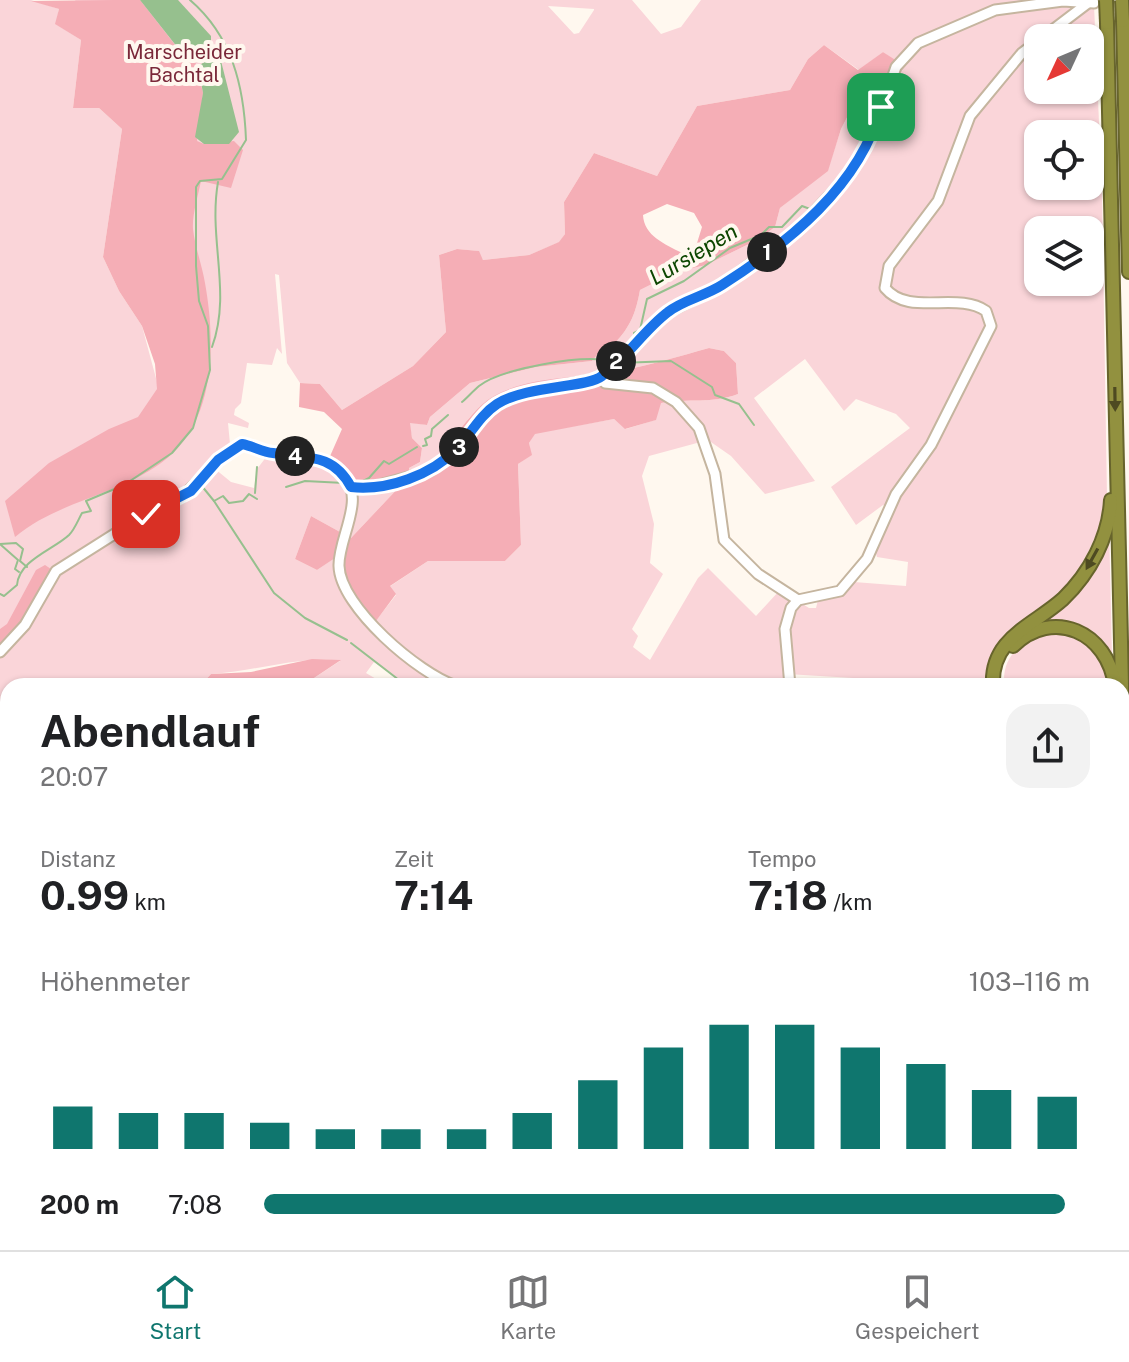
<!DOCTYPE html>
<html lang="de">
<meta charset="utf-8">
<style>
:root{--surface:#fff;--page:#f2f2f2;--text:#202124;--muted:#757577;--line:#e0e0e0;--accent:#0f766e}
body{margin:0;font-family:"Public Sans",sans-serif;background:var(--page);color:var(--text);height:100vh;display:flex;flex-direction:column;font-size:30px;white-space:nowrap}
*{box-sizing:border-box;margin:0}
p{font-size:26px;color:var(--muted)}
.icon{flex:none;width:44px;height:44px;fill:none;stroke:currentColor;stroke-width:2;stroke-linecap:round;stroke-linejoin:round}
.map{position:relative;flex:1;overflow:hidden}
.details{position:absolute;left:0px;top:678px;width:1130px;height:572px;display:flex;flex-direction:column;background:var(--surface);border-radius:24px 24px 0 0;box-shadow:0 2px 6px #0004}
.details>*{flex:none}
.needle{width:52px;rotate:226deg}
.controls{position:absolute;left:1024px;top:24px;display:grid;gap:16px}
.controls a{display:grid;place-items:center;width:80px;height:80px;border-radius:16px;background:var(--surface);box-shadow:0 2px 6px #0004;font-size:40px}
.pin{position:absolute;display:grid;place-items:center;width:68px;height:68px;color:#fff;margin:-34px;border-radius:16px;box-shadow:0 4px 12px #0006}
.km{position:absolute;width:40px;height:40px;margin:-20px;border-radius:50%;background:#222;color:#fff;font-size:22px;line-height:40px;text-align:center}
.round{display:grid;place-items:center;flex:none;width:84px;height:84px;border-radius:24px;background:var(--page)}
.headline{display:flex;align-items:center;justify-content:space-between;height:136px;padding:0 40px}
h1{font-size:44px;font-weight:700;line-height:60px}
.stats{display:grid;grid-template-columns:repeat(3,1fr);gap:12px;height:136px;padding:8px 40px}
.stats div{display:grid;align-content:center}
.stats b{font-size:40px;font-weight:700}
.stats small{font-size:22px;font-weight:400}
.stats p{font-size:22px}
.chart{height:224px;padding:16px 40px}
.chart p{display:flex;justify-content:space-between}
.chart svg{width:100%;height:144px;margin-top:8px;stroke:var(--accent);stroke-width:6}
ul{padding:0 40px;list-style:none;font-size:26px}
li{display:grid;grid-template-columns:128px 96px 1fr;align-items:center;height:60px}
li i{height:20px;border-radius:10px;background:var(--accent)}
.menu{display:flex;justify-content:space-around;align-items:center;height:112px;border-top:2px solid var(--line);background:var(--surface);font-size:22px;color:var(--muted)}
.menu a{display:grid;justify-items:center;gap:4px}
.menu .active{color:var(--accent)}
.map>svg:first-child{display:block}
.green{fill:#fad5d9;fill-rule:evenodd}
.forest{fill:#f5aeb6;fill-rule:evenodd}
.water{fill:#96c08e}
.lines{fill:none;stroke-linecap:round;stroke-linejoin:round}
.stream{stroke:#96c08e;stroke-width:2}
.minor-casing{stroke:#c5b59f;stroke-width:13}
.major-casing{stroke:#67642c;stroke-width:15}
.highway-casing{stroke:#67642c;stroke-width:16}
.minor{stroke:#fff;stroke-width:9}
.major{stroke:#bebd8c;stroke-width:11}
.highway{stroke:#92913f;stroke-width:12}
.major-bridge-casing{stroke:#67642c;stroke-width:15;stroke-linecap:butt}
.highway-bridge-casing{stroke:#67642c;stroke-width:16;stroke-linecap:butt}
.major-bridge{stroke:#bebd8c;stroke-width:11}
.highway-bridge{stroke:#92913f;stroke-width:12}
.oneway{fill:#4e4a21}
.route-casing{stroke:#fff;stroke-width:16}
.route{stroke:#1a73e8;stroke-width:10}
.labels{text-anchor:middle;stroke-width:8;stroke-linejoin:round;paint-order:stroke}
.park-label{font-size:20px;fill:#7a2839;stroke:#fff8ef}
.water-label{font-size:22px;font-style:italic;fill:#0c4600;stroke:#fff8ef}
</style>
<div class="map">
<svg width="1129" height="1250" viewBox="0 0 1129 1250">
<rect width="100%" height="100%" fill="#fff8ef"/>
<!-- green -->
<g class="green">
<path d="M0 0H31L59 9 56 24 81 40 73 108H99L122 129 103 257 119 291 142 326 157 382 167 360 153 272 159 155 140 97 97 40 75 0H632L661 34 681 27 701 0H1031L1030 6 1094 5 1102 193 1107 496C1101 530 1086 564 1062 590 1026 628 991 622 985 686L787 674 789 686H459L418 664 374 623 396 595 389 587 428 561H505L521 545 518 464 531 455 529 443 535 433 614 419 626 429 655 420 660 403C688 398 712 404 738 394L736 363 724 351 709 348C680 356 650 365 620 371 579 379 539 378 500 394 459 410 452 463 411 474L409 468 420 462 422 448 412 438 409 422 427 425 430 417 470 383 536 367 592 361 606 343H615C631 326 636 312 640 290L676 272 706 265 757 240 775 227 780 208 828 169 841 129 858 96 880 93 897 62 883 52 859 70 824 45 808 59 790 90 697 106 657 176 594 153 564 202 565 234 560 242 529 255 483 260 478 251 457 249 439 255 446 332 413 366 342 410 320 384 300 383 287 363 279 275 275 274 282 354 277 348 272 365 247 363 241 403 235 409 234 415 249 423 248 428 228 423 230 444 209 464 231 482 254 488 257 469 267 456 327 463 349 488 358 492 402 484 351 538 311 516 295 559 317 570 339 555C333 606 411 666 452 686H410L374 662 366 673 388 686H302L340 661C302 655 252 672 211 674L200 686H8V866L0 870ZM548 6 594 9V10L579 33 574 34ZM1038 38H1090V90H1038ZM1038 134H1090V186H1038ZM1038 230H1090V282H1038ZM805 359 844 411 856 399 896 414 910 428 831 487 856 525 883 505 892 509 875 550 877 557 908 562 906 586 854 582 844 592 818 600 816 608H809L780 590 756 616 708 568 698 578 650 660 633 647 638 636 632 629 663 574 650 563 654 524 642 476 649 456 708 440 731 456 765 494 815 481 754 398Z"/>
<path d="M1109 525 1112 656C1089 619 1030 612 1005 652 999 662 1000 679 995 686 992 638 1038 627 1065 599 1086 578 1100 554 1109 525Z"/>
<path d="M1045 632 1068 633 1099 649 1112 686H1004C1002 655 1020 644 1045 632Z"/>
<path d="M8 968V1223L0 1228V972Z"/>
<path d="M330 1242H438L430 1250H312Z"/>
</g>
<!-- forest -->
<g class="forest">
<path d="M113 0H140L183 55 194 56 203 93 197 141 204 144 234 141 243 150 231 188 201 181C198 196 192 215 193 229 195 247 202 265 205 283 216 344 216 424 161 463 116 496 58 501 15 537L5 501 49 463 109 429 138 417 157 389 155 364 142 326 119 291 103 257 122 129 99 108H73L81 40 55 24 59 9 31 1Z"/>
<path d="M824 45 858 70 883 52 897 61 880 93 858 96 841 129 828 171 780 208 775 227 757 240 706 265 676 272 640 290C636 312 631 326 615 343L606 344 592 361 536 367 470 383 430 417 427 425 410 423 412 438 422 448 420 462 409 468 410 473C446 467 459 416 494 396 532 375 579 379 620 371 650 365 680 356 709 348L724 351 736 363 738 394C712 404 688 398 661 403L656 420 625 429 614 419 535 434 529 443 532 455 518 464 521 545 505 561H428L390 586 396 594 373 625 343 588 338 556 317 570 295 559 311 516 351 538 401 485 358 492 327 463 342 429 324 412 299 407 300 383 320 384 342 410 413 366 446 332 439 255 457 249 479 251 483 260 529 255 559 242 565 234 564 202 594 153 657 176 697 106 790 90 808 59ZM667 204 694 213 702 227 697 243 682 253C665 244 644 236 643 215Z"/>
<path d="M45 565 54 571 26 621 0 651V629L7 624 36 570Z"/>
<path d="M312 659 341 660 302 686H200L211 674 251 672Z"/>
<path d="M8 866V968L0 972V870Z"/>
</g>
<!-- water -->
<g class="water">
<path d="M140 0H178L211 36V45L185 57Z"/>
<path d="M219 53 239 132 229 144H204L195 137 203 93 198 66Z"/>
</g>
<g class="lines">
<!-- stream -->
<g class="stream">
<path d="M636 337 634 333 640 330 647 299 684 281 730 248 761 235 769 227H782L802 206 810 209"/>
<path d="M212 347C232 292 208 240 218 182"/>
<path d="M620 363 671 361 712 387 715 395 739 404 754 425"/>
<path d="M462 402C466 399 473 391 479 386 501 369 581 354 611 361"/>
<path d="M423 446 427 445 425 439 431 436 432 429 448 415"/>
<path d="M359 483 369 478 384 461 389 464 417 447"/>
<path d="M201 485 214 501 223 496 229 503 243 501 249 494 257 499"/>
<path d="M286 487 305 481 344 483"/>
<path d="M255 493 257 467"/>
<path d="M214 501 274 593 305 618 347 640"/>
<path d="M0 544 16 543 23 549 20 561 27 567"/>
<path d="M1 545 18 560 15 569 19 572"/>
<path d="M0 594 4 596 17 585C19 560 53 550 69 535 75 529 78 520 82 513L91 511 86 501 124 485 172 453 193 428 210 370 208 326 199 301 196 266V187L200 181 222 179 246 140C244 86 232 36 190 0"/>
<path d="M351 643 399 680 398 686"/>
</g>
<!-- minor casing -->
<g class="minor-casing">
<g id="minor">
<path d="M1042 38 1088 3"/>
<path d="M601 378 605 383 653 388 676 402 699 428 715 474 724 540 758 574 798 600"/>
<path d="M351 487 368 488 430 471 457 449 489 410 515 395 601 378 667 313 720 286 796 231 849 175 874 130 896 67 918 43 995 10 1063 1 1094 3"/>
<path d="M0 652 25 625 56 571 146 514 182 497 225 454 242 444C252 445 261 451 272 453 299 458 325 452 345 476 365 501 338 539 339 566 340 607 419 674 456 686"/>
<path d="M790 686 785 629 791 608 798 600 840 591 867 559 896 494 931 445 991 326 986 311C957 291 909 317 885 288L889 266 938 201 970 116 1022 53 1038 41"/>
<path d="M0 1157 8 1169"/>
<path d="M66 1242 85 1250"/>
<path d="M497 1242 508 1250"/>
<path d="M303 1250 322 1242"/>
<path d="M1043 1250 1048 1242"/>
</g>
</g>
<!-- major casing -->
<g class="major-casing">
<path id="major" d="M447 1250 454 1242"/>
</g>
<!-- highway casing -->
<g class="highway-casing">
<g id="highway">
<path d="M1123 21 1129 272"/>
<path d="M1107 23 1122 686"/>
<path d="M1013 646C1053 607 1108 632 1115 686"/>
<path d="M993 686C990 638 1033 626 1063 599 1090 573 1109 537 1111 500"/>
<path d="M1122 689V872"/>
<path d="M1122 996 1129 962"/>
<path d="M1122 1026 1129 1002"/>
<path d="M949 1250 957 1242"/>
<path d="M1011 1250 1017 1242"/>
</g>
</g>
<!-- minor -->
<use href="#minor" class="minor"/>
<!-- major -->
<use href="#major" class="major"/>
<!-- highway -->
<use href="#highway" class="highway"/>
<!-- major-bridge casing -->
<g class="major-bridge-casing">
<path id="major-bridge" d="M1122 726 1124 725"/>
</g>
<!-- highway-bridge casing -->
<g class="highway-bridge-casing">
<g id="highway-bridge">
<path d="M1106 0 1107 23"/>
<path d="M1122 0 1123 21"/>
</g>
</g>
<!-- major-bridge -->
<use href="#major-bridge" class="major-bridge"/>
<!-- highway-bridge -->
<use href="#highway-bridge" class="highway-bridge"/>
</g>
<!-- one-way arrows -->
<defs><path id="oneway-solid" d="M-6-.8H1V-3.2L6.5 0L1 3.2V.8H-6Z" transform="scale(2)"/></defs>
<g class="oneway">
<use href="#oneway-solid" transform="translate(1115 399) rotate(89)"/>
<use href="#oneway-solid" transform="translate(1092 559) rotate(119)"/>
</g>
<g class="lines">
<!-- route casing -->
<g class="route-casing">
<path id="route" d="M146 514 191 491 218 460 242 444C253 446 262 452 273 453 306 458 333 453 351 487 388 491 431 475 457 449 470 435 480 415 497 404 527 385 587 388 602 376 626 359 644 330 668 312 683 300 705 296 722 285 788 243 860 186 881 107"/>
</g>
<!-- route -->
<use href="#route" class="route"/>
</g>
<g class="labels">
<!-- park labels -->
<g class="park-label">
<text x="184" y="59">Marscheider<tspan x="184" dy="23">Bachtal</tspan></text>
</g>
<!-- water labels -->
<g class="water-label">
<text transform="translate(693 254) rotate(-31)" y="8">Lursiepen</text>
</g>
</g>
</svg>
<div class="controls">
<a><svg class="needle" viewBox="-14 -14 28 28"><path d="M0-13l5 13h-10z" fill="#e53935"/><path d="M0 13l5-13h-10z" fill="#757577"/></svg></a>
<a><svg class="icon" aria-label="locate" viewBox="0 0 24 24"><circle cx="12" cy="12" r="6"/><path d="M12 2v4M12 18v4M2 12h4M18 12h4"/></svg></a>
<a><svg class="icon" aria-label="layers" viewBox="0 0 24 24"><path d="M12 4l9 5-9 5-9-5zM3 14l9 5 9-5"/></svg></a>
</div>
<div class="pin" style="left:881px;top:107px;background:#1e9e55"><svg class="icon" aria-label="arrive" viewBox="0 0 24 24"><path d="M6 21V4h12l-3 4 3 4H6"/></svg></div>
<div class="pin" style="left:146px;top:514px;background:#d93025"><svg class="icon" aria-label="check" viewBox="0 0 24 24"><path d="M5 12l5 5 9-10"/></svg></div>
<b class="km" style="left:767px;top:252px">1</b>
<b class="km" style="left:616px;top:361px">2</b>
<b class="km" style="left:459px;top:447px">3</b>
<b class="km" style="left:295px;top:456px">4</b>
<section class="details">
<div class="headline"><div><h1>Abendlauf</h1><p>20:07</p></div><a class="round"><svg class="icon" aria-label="share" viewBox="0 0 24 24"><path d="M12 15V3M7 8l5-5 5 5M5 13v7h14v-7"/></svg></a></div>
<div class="stats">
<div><p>Distanz</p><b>0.99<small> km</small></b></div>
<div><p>Zeit</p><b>7:14</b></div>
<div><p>Tempo</p><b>7:18<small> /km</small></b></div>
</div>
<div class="chart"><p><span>Höhenmeter</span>103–116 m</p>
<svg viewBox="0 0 160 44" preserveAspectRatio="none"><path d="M5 44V31M15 44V33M25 44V33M35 44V36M45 44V38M55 44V38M65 44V38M75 44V33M85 44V23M95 44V13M105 44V6M115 44V6M125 44V13M135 44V18M145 44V26M155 44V28"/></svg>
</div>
<ul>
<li><b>200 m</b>7:08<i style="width:97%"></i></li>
</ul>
</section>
</div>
<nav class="menu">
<a class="active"><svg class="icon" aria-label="home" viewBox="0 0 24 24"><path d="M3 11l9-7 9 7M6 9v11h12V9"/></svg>Start</a>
<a><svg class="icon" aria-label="map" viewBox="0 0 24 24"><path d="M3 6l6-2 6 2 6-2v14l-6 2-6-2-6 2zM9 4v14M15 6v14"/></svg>Karte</a>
<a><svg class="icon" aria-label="saved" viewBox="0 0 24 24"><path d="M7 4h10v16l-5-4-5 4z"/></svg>Gespeichert</a>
</nav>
